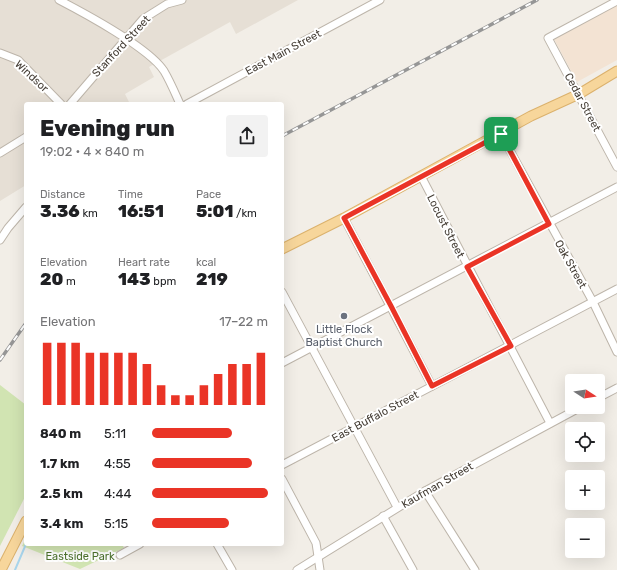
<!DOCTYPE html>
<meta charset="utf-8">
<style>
:root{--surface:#fff;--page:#f2f2f2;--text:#202124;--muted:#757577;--accent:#ea3426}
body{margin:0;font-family:Rubik,sans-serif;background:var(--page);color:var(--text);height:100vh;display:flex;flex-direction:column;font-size:15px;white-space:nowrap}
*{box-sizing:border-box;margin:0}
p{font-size:13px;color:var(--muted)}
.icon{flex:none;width:22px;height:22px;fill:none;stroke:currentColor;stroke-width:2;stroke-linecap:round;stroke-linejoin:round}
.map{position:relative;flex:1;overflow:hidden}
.panel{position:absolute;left:24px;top:102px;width:260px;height:444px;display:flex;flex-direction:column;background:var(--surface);border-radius:4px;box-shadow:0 4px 16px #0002}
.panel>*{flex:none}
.needle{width:26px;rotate:102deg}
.controls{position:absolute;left:565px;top:374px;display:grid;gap:8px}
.controls a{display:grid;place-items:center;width:40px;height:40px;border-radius:4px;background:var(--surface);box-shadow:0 4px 16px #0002;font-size:20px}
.pin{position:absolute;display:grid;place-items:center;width:34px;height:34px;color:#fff;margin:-17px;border-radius:8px;box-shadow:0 2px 6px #0006}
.round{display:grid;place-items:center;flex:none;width:42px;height:42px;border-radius:4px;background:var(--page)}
.headline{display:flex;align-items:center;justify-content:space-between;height:68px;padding:0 16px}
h1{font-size:22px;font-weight:800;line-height:30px}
.figures{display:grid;grid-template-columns:repeat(3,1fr);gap:6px;height:68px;padding:4px 16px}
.figures div{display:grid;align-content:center}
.figures b{font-size:17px;font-weight:800}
.figures small{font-size:11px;font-weight:400}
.figures p{font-size:11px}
.chart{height:112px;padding:8px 16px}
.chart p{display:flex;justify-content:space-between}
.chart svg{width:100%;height:72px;margin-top:4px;stroke:var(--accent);stroke-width:6}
ul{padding:0 16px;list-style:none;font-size:13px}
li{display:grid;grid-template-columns:64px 48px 1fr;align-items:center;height:30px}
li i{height:10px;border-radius:5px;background:var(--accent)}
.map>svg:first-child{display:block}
.residential{fill:#e6dfd5}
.commercial{fill:#f3e3d3}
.green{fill:#d1e4b2}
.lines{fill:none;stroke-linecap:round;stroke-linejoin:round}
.stream{stroke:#a7d4eb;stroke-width:2}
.minor-casing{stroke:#bdb5aa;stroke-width:9}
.major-casing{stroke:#dbb16c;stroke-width:11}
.minor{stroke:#fff;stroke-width:7}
.major{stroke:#f7d69b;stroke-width:9}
.rail-casing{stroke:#969696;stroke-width:3.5}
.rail{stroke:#fff;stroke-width:2;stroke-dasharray:6;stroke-linecap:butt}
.route-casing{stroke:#fff;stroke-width:8}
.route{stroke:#ea3426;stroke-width:5}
.worship-dot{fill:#6b7280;stroke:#fff;stroke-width:1.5}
.labels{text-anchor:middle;stroke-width:4;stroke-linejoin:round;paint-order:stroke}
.street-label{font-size:11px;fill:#453e36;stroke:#fff}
.worship-label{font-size:11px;fill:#5b616d;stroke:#fff}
.park-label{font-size:11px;fill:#4d722e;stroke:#fff}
</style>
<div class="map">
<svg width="617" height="570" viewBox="0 0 617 570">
<rect width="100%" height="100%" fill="#f2eee7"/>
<!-- residential -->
<path class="residential" d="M0 0H298L236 34 230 22 149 67 154 77 125 94 130 104H26V185L0 201Z"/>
<!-- commercial -->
<path class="commercial" d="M617 4V60L577 82 554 39Z"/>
<!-- green -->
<g class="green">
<path d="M0 385 26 405V495L0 546Z"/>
<path d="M26 538V544H122L124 548 80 569 22 546Z"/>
</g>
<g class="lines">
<!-- stream -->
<path class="stream" d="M15 570 26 544"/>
<!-- minor casing -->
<g class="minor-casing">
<g id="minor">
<path d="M59 0C84 13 149 48 164 71 170 81 175 93 180 104"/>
<path d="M617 1 548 38 617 167"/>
<path d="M0 53 18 60 61 104"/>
<path d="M70 104 143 19 167 4 182 0"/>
<path d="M187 104 380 0"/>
<path d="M501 134 593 302 617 352"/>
<path d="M0 153 26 137"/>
<path d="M421 176 550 423"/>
<path d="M344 218 432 386"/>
<path d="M0 240 8 228 26 207"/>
<path d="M282 292 397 507"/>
<path d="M282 363 617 187"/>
<path d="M598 398 617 388"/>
<path d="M282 465 617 289"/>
<path d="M282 479 316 543 320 570"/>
<path d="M425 491 475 570"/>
<path d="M383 516 413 570"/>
<path d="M217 544 232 570"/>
<path d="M120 555 140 544"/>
<path d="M297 570 425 491 581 407"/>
</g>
</g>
<!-- major casing -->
<g class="major-casing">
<g id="major">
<path d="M282 249 344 218 531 116 579 94 617 71"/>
<path d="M1 570 26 521"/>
</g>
</g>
<!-- minor -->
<use href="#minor" class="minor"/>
<!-- major -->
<use href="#major" class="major"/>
<!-- rail casing -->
<g class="rail-casing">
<g id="rail">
<path d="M282 136 537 0"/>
<path d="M0 360 26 323"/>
</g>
</g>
<!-- rail -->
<use href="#rail" class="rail"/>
</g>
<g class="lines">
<!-- route casing -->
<g class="route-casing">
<path id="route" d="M501 134 549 224 467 267 511 346 432 386 391 306 344 218Z"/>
</g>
<!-- route -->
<use href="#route" class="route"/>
</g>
<!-- markers -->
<circle class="worship-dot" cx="344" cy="316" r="4"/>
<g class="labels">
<!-- street labels -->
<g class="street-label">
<text transform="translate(121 46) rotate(-47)" y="4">Stanford Street</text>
<text transform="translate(283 52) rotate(-28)" y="4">East Main Street</text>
<text transform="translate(32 76) rotate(43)" y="4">Windsor</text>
<text transform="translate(583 102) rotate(62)" y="4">Cedar Street</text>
<text transform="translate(446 226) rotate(63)" y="4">Locust Street</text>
<text transform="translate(571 264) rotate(61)" y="4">Oak Street</text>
<text transform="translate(375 416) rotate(-28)" y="4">East Buffalo Street</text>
<text transform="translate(437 485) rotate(-30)" y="4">Kaufman Street</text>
</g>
<!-- worship labels -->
<g class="worship-label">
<text x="344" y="333">Little Flock<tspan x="344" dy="13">Baptist Church</tspan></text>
</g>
<!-- park labels -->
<g class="park-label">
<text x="80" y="560">Eastside Park</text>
</g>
</g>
</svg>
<div class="controls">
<a><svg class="needle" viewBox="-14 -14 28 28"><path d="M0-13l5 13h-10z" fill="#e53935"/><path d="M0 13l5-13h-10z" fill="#757577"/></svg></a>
<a><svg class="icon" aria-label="locate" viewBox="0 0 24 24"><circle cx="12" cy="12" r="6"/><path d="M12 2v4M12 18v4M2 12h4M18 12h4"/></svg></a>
<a>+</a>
<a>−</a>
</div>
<div class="pin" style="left:501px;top:134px;background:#1e9e55"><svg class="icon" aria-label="arrive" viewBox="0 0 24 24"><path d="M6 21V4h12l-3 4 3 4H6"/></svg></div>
<section class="panel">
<div class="headline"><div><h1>Evening run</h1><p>19:02 · 4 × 840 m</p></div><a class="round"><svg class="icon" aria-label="share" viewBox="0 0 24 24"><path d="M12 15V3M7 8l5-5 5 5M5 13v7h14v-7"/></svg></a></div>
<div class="figures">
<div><p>Distance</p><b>3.36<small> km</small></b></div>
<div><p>Time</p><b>16:51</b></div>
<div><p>Pace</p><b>5:01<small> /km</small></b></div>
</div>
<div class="figures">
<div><p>Elevation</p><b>20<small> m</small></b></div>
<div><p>Heart rate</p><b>143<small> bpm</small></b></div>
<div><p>kcal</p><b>219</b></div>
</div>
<div class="chart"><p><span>Elevation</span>17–22 m</p>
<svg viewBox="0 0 160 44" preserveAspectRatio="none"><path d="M5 44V6M15 44V6M25 44V6M35 44V12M45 44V12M55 44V12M65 44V12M75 44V19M85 44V32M95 44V38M105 44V38M115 44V32M125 44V25M135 44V19M145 44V19M155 44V12"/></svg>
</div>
<ul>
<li><b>840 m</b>5:11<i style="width:69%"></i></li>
<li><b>1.7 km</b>4:55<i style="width:86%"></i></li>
<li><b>2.5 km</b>4:44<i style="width:100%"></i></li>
<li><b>3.4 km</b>5:15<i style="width:66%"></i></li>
</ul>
</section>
</div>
